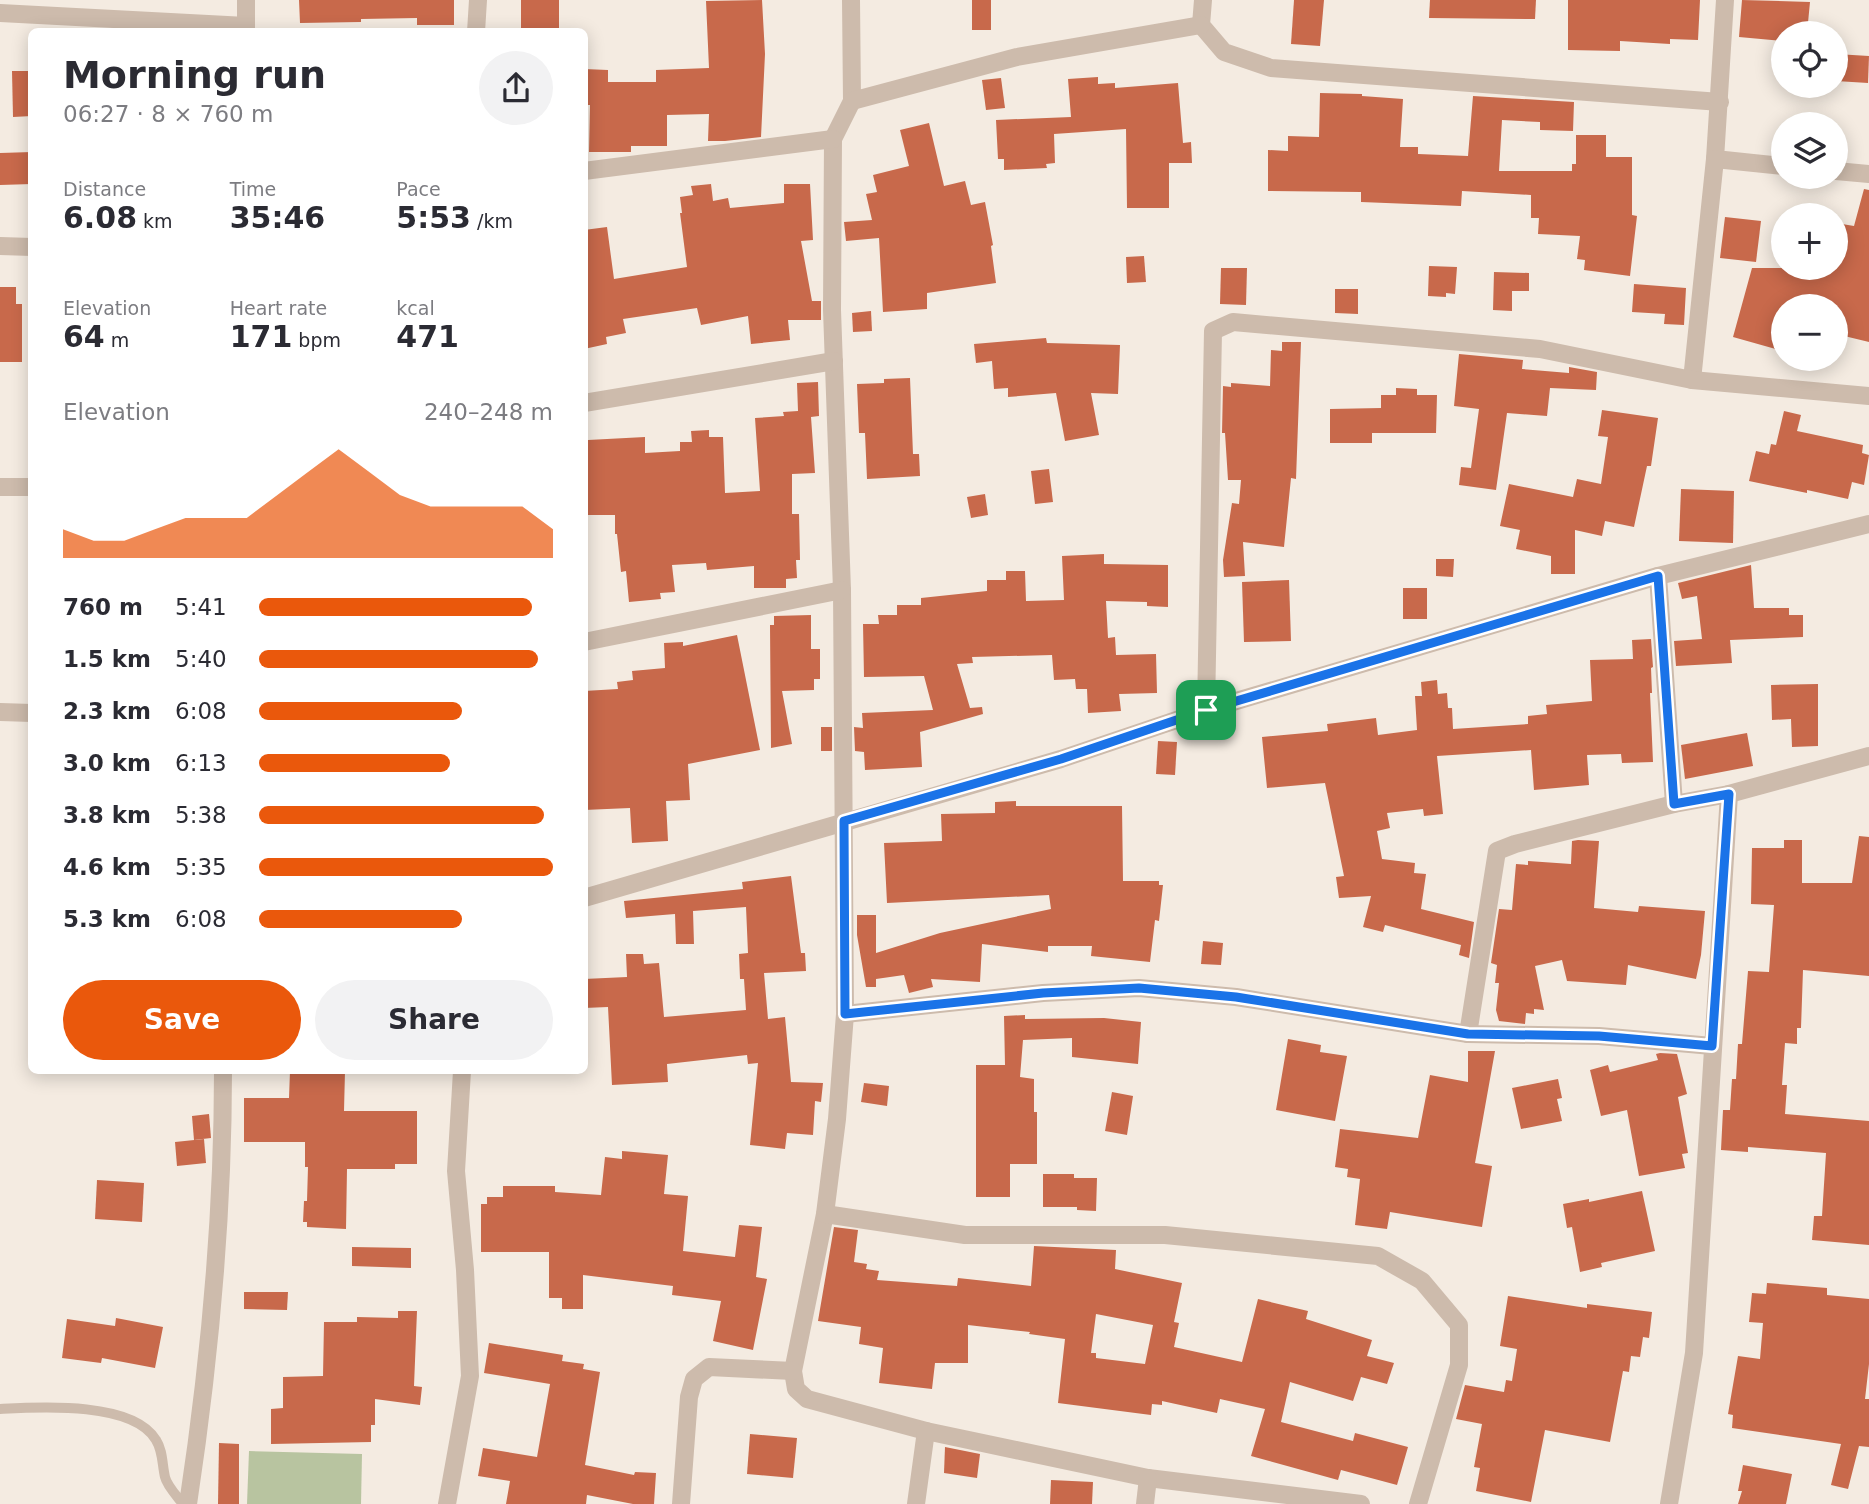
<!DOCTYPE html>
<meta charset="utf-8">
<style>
:root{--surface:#fff;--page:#f2f2f3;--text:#2b2b33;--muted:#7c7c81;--accent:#ea580c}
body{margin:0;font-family:"DejaVu Sans",sans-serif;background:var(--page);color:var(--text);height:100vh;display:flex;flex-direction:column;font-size:26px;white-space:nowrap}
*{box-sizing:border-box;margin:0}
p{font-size:23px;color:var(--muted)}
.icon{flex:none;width:38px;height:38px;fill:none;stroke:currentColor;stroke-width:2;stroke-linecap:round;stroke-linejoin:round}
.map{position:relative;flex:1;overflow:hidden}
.sheet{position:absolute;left:28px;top:28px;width:560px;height:1046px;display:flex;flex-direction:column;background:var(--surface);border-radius:10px;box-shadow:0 4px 18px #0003}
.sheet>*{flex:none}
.controls{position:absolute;left:1771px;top:21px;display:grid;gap:14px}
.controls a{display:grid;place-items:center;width:77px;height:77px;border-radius:50%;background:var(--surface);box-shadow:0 4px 18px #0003;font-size:35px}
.pin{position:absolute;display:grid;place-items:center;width:60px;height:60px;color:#fff;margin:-30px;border-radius:14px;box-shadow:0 4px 10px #0006}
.round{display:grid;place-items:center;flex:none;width:74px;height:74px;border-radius:37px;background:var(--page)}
.head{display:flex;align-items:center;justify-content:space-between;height:119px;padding:0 35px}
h1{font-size:38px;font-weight:600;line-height:52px}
.figures{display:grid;grid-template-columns:repeat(3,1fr);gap:10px;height:119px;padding:7px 35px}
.figures div{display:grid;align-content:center}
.figures b{font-size:30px;font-weight:600}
.figures small{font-size:19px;font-weight:400}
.figures p{font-size:19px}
.chart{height:196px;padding:14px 35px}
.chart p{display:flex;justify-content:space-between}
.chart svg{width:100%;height:126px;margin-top:7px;fill:var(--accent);opacity:.7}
.primary-button{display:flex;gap:14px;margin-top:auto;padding:14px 35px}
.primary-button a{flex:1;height:80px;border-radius:42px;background:var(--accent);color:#fff;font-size:28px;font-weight:600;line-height:80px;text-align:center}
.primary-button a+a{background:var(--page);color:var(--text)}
ul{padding:0 35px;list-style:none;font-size:23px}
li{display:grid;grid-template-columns:112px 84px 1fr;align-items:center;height:52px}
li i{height:18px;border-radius:9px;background:var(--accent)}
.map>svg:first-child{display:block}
.green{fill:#b8c4a0}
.building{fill:#c8694b;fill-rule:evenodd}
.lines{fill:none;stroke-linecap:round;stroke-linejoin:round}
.lane{stroke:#cdbbac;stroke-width:10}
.street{stroke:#cdbbac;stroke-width:18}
.route-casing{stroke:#fff;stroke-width:14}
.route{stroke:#1a73e8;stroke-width:9}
</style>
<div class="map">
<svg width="1869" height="1504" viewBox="0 0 1869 1504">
<rect width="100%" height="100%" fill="#f4ebe1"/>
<!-- green -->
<path class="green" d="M249 1451 362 1454 361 1504H247Z"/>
<!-- building -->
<g class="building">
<path d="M299 0H454V25H417V18L361 19V22L300 23Z"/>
<rect x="521" y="0" width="38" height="32"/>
<path d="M762 0 765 54 761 137 725 141H708L709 114 667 115V146H631V152H589L590 105H584V69L608 70V82H656V70L709 68 706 1Z"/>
<rect x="972" y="0" width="19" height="30"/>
<path d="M1294 0H1324L1320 46 1291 44Z"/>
<path d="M1430 0H1536L1535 19 1429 18Z"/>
<path d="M1568 0H1700L1698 40 1670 39V44L1620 41V51L1568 50Z"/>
<path d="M1742 0 1810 2 1807 33H1783V41L1739 37Z"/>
<path d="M1836 54 1869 56 1868 83 1836 81Z"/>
<path d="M12 71H32V116L13 117Z"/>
<path d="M1098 77V84L1115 83V88L1178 83 1183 143 1191 142 1192 163H1169V208H1127L1126 129 1054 134 1055 163 1046 164 1047 168 1004 170V159H998L996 120 1071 117 1068 79Z"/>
<path d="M1001 78 1005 108 986 110 982 80Z"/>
<path d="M1320 93 1362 94V96L1403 99 1400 147H1418V154L1468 156 1473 96 1574 102 1573 131 1540 130V122L1502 120 1499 171H1572V164H1576V135H1606V157H1632V215L1637 216 1630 276 1584 270 1585 260 1577 259 1580 236 1538 234 1539 218H1531V195L1462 191 1461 206 1361 202V192L1268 191V150L1288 151V136L1319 137Z"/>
<path d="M929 123 944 186 965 181 971 205 985 202 993 245 991 246 996 283 927 293V309L883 312 879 238 846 241 844 222 872 220 866 194 877 192 873 175 909 166 900 130Z"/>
<path d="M32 152V184L0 185V153Z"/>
<path d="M711 184 713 201 728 198 730 208 784 203V184H810L813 240 801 241 812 301H821V320H788L790 340 751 344 748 316 701 325 697 308 623 319 626 333 606 337 607 344 584 349V230L607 227 614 279 687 267 680 213H682L680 197 693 195 691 186Z"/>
<path d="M1864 189 1869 190V342L1836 334V306H1783V351L1733 337 1752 268H1836V223L1854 226Z"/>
<path d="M1725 217 1761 221 1756 262 1720 258Z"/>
<path d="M1144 256 1146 282 1127 283 1126 257Z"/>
<path d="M1429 266 1457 267 1455 294 1446 293V297L1428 296Z"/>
<path d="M1221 268H1247L1246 305 1220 304Z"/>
<path d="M1494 272 1529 273V291H1512V311L1493 310Z"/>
<path d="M1634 284 1686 288 1684 325 1664 324 1665 314 1632 312Z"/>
<path d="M0 287H16V304H22V362H0Z"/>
<path d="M1335 289H1358V314L1335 313Z"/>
<path d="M871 311 872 331 853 332 852 313Z"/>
<path d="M1046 338 1047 343 1120 345 1118 394 1091 393 1099 435 1065 441 1056 393 1008 397V388L994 389 992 361 976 363 974 344Z"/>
<path d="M1282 342H1301L1296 479 1291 478 1284 547 1243 542 1245 576 1224 577 1223 560 1232 503 1239 504 1241 480H1228L1225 433H1222L1223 386 1231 387V383L1270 386 1271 350 1282 351Z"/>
<path d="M1459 354 1523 360 1522 369 1569 373V367L1597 372 1596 390 1550 388 1547 416 1507 413 1496 490 1459 485 1461 467 1471 468 1479 409 1454 406Z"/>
<path d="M910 378 913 454H919L920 476 867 479 865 433H859L857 384 884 383V379Z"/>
<path d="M818 382 819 416 811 417 815 473 792 474V514H799L800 560H796L797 578 786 579V588H754V566L707 570 706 563 672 565 675 592 660 593 661 599 629 602 626 571 621 572 617 534H615V515H584V444H588V440L645 437V453L680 451V442H692L691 431 709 430V437H723L725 493 760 491 755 418 784 416 783 412 798 411 797 383Z"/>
<path d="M1396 388 1417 389V395H1437L1436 433H1372V443H1330V409L1381 408V395H1396Z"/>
<path d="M1602 410 1658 418 1651 466H1647L1634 527 1605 521 1602 536 1575 530V574H1551V556L1516 549 1520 530 1500 526 1509 484 1573 497 1577 479 1601 484 1608 437 1598 436Z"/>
<path d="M1784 411 1801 415 1797 431 1863 445 1862 453 1869 455 1864 485 1852 482 1848 499 1807 490V493L1749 481 1756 451 1769 454 1771 444 1776 445Z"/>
<path d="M1049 469 1053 502 1035 504 1031 471Z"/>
<path d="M1681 489 1734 491 1733 543 1679 541Z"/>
<path d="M985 494 988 515 971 518 967 497Z"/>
<path d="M1104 554V564L1168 565V607L1147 606V602L1106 601 1108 638 1115 637 1116 655 1156 654 1157 693 1119 694 1121 711 1088 713 1087 689H1076L1075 679 1054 680 1052 655 972 657 973 663 957 664 970 708 982 707 983 714 920 732 922 767 865 770 864 752 855 751 854 727 863 728 862 713 933 710 924 676 864 677 863 624H879L878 615H897V605H921V598L987 591V580H1006V571H1025L1026 601 1064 600 1062 556Z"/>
<path d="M1436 559H1454L1453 577 1436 576Z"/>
<path d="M1751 565 1754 608H1789V615H1803V637L1730 640 1732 663 1676 666 1674 641 1702 639 1697 596 1682 599 1678 583Z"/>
<path d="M1289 580 1291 641 1244 642 1242 582Z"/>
<rect x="1403" y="588" width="24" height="31"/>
<path d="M811 615V649H820V679H814V690L782 691 792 744 771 748 770 625H774V616Z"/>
<path d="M737 635 760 750 688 764 690 800 666 801 668 841 632 843 630 808 584 810V691L618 689 617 682 633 680 632 671 665 668 664 643 683 642V646Z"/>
<path d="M1651 639 1653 667 1651 668 1652 693H1650L1653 762 1622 763 1621 754 1587 755 1589 785 1534 790 1531 750 1437 756 1443 814 1424 816 1423 809 1387 813 1390 828 1377 831 1382 859 1415 863 1414 873 1426 874 1421 909 1474 922 1469 958 1459 955 1461 945 1385 925 1383 932 1363 927 1371 896 1339 898 1336 877 1344 876 1325 783 1267 788 1262 737 1328 731 1327 724 1376 718 1378 735 1417 730 1415 696H1422L1421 682 1437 680 1438 694 1447 693 1448 708H1452L1453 729 1528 724V716L1547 714 1546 705 1592 701 1590 660 1633 659 1632 640Z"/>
<path d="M1818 684V746L1792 747 1791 719 1772 720 1771 685Z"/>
<rect x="821" y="727" width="11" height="24"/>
<path d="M1747 733 1753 766 1685 779 1681 745Z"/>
<path d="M1158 741 1177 742 1175 775 1156 774Z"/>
<path d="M1016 801V806H1122L1123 881H1159V885H1163L1159 921 1155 920 1150 962 1091 956 1092 946H1048V952L982 944 980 982 931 979 933 987 909 993 904 975 876 979V987H866L857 935V915H876V953L940 933 1051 909 1049 895 887 903 884 843 942 841 941 814 995 813V802Z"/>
<path d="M1859 836 1869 837V976L1803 970 1801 1028H1797V1044L1785 1043 1782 1085H1787L1785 1114 1869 1121V1245L1812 1240 1814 1216H1822L1826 1153 1748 1147V1152L1721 1150 1723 1110H1730L1732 1079H1736L1738 1044H1742L1748 971 1769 972 1774 905 1751 904 1752 848H1784V840H1802V883H1852Z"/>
<path d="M1578 840 1599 841 1594 908 1638 912 1639 906 1705 911 1701 955 1696 979 1628 965 1626 985 1567 981 1562 960 1535 966 1544 1010 1534 1009V1014L1526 1013 1525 1024 1499 1021 1496 1010 1499 983H1495L1497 965 1491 963 1499 909 1512 910 1516 864 1528 865V861L1571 864 1572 841Z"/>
<path d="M791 876 801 953H805L806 971 764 973 768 1019 785 1017 791 1082 823 1083 821 1102 815 1101 813 1135 787 1133 785 1149 750 1145 758 1063 748 1064 747 1055 667 1064 668 1082 612 1085 608 1007 584 1008V979L627 977 626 954H643L644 964 659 963 664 1017 746 1010 744 979H740L739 954 748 953 746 907 693 911 694 944H676L675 914 626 918 624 901 743 889 742 882Z"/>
<path d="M1203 941 1223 943 1221 965 1201 964Z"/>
<path d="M1025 1015V1019L1104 1018 1141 1022 1138 1064 1072 1057V1038L1023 1040 1020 1077 1034 1079V1112H1037V1164H1010V1197H976V1065H1005L1004 1016Z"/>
<path d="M1288 1039 1321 1045 1320 1052 1347 1056 1335 1121 1276 1110Z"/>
<path d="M1468 1051H1495L1475 1163 1492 1166 1482 1227 1390 1212 1387 1229 1355 1225 1360 1179 1347 1177 1348 1169 1335 1167 1340 1129 1418 1138 1430 1075 1468 1082Z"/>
<path d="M1660 1053 1677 1054 1687 1094 1678 1097 1688 1153 1682 1154 1685 1168 1639 1176 1627 1110 1601 1116 1590 1070 1608 1065 1610 1072 1658 1060 1656 1054Z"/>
<path d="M290 1071H345L344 1111H417V1164H395V1169H347L346 1229 307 1227V1222H303L304 1201H307L308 1167H305V1142H244V1098H289Z"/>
<path d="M1558 1079 1562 1098 1557 1099 1562 1121 1521 1129 1512 1088Z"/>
<path d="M864 1083 889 1086 887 1106 861 1102Z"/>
<path d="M1112 1092 1133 1096 1127 1135 1105 1131Z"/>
<path d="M209 1114 211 1138 194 1140 192 1116Z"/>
<path d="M204 1139 206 1163 177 1166 175 1142Z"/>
<path d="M622 1151 668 1155 664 1194 688 1196 683 1251 735 1257 739 1225 762 1227 756 1277 767 1279 753 1350 713 1341 721 1301 672 1295 673 1286 583 1275V1309H562V1298H549V1252H481V1204H487V1197H503V1186H555V1192L601 1195 605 1157 622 1159Z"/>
<path d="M1043 1174H1074V1178H1097L1096 1211 1077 1210V1207H1043Z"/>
<path d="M97 1180 144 1183 142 1222 95 1219Z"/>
<path d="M1642 1191 1655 1251 1601 1263 1602 1267 1580 1272 1572 1227 1567 1228 1563 1204 1589 1199V1202Z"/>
<path d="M834 1227 858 1230 854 1262 867 1264 866 1269 879 1271 877 1280 957 1286 958 1278 1031 1286 1034 1246 1116 1250 1115 1269 1182 1283 1174 1322 1179 1323 1174 1347 1242 1362 1258 1299 1308 1311 1306 1319 1372 1340 1367 1356 1394 1363 1387 1384 1361 1377 1353 1401 1290 1382 1281 1422 1353 1441 1355 1433 1408 1447 1397 1485 1341 1470 1338 1480 1251 1456 1265 1409 1220 1399 1217 1413 1162 1401V1405L1152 1404 1151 1415 1058 1403 1065 1339 1029 1334 1030 1332 968 1325V1363H935L932 1389 879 1383 883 1348 859 1344 861 1327 818 1321ZM1096 1314 1153 1325 1145 1364 1096 1358V1353H1091Z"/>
<path d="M352 1247 411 1248V1268L352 1266Z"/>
<path d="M1767 1283 1827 1288V1295L1869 1299V1364L1865 1399H1869V1447L1859 1446 1848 1489 1831 1485 1841 1444 1732 1428 1733 1415 1728 1414 1738 1356 1760 1359 1763 1323 1749 1322 1752 1293 1766 1294Z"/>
<path d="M244 1292H288L287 1310 244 1309Z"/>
<path d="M1508 1296 1587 1308V1304L1652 1312 1649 1338 1643 1337 1640 1357 1631 1356 1629 1372 1623 1371 1610 1442 1545 1430 1531 1502 1476 1491 1480 1468 1474 1467 1482 1424 1456 1419 1465 1385 1504 1392 1506 1380 1512 1381 1517 1349 1500 1346Z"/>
<path d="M398 1311H417L414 1386 422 1387 420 1405 375 1399V1425H371V1442L271 1444V1409L283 1408V1377L323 1376 324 1322H357V1317L398 1318Z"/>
<path d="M116 1318 163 1327 155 1368 102 1358 101 1363 62 1358 67 1319 115 1326Z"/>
<path d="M489 1343 563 1355 562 1361 584 1364 583 1369 600 1372 585 1465 634 1475 635 1472 656 1473 654 1504H633L587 1495 586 1504H506L510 1481 478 1476 483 1448 537 1457 550 1384 484 1373Z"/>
<path d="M750 1434 797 1438 793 1478 747 1474Z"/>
<path d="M219 1443 239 1444V1504H218Z"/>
<path d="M945 1447 980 1454 977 1478 944 1473Z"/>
<path d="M1743 1465 1792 1474 1786 1504H1738L1742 1491H1738Z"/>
<path d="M1051 1480 1093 1482 1092 1504H1050Z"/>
</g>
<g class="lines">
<!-- lane -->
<path class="lane" d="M0 1409C39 1407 133 1401 156 1440 163 1451 162 1464 165 1477 167 1486 177 1496 183 1504"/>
<!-- street -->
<g class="street">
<path d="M851 0 852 101 833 139 832 310 842 590 845 1014 837 1119 825 1214 793 1371 796 1389 807 1399 926 1431 1148 1478 1361 1504"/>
<path d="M1203 0 1201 25 1224 52 1271 68 1720 102"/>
<path d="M1725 0 1715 159 1783 166"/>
<path d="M0 13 246 26"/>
<path d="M246 32V0"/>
<path d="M476 32 478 0"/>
<path d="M852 101 1017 57 1201 25"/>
<path d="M584 171 833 139"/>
<path d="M1836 171 1869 174"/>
<path d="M0 246 32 247"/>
<path d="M1692 380 1715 159"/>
<path d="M584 403 834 361"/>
<path d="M0 487H32"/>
<path d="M1658 576 1674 804"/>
<path d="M584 642 842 590"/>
<path d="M1206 710 1213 331 1233 322 1540 349 1692 380 1869 396"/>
<path d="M0 712 32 713"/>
<path d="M584 898 1061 759 1206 710 1658 576 1869 524"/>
<path d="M845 1014 1043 993 1139 988 1236 997 1468 1034 1599 1036 1712 1046"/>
<path d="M1468 1034 1497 851 1515 844 1674 804 1729 794 1869 756"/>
<path d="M825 1214 965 1235H1165L1378 1256 1422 1281 1459 1325V1365L1418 1504"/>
<path d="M188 1504C210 1359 223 1217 223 1071"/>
<path d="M447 1504 470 1376 465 1270 456 1171 462 1071"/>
<path d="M681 1504 689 1397 694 1379 709 1367 793 1371"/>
<path d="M916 1504 926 1431"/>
<path d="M1145 1504 1148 1478"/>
<path d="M1669 1504 1694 1353 1729 794"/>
</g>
</g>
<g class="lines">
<!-- route casing -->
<g class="route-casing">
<path id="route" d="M1658 576 1674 804 1729 794 1712 1046 1599 1036 1468 1034 1236 997 1139 988 1043 993 845 1014 844 821 1061 759 1206 710Z"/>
</g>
<!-- route -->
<use href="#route" class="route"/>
</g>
</svg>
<div class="controls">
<a><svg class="icon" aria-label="locate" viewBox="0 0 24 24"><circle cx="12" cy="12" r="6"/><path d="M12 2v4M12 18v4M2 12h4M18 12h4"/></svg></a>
<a><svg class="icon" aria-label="layers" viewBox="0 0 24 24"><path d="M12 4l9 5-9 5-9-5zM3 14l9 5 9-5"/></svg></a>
<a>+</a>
<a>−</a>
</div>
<div class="pin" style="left:1206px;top:710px;background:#1e9e55"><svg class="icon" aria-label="arrive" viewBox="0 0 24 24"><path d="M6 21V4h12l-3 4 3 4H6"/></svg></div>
<section class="sheet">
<div class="head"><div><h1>Morning run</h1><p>06:27 · 8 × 760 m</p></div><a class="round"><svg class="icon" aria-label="share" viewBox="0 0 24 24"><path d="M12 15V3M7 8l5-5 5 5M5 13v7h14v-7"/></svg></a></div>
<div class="figures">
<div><p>Distance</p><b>6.08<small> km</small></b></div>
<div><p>Time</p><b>35:46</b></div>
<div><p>Pace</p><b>5:53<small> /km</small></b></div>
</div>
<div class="figures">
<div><p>Elevation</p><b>64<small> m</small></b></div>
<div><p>Heart rate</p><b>171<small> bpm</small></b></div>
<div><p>kcal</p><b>471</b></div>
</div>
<div class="chart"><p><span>Elevation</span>240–248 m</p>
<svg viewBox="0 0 160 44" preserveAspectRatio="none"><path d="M0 44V34L10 38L20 38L30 34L40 30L50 30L60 30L70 22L80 14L90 6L100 14L110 22L120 26L130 26L140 26L150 26L160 34V44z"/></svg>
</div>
<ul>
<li><b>760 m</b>5:41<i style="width:93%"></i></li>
<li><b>1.5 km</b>5:40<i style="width:95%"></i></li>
<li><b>2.3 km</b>6:08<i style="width:69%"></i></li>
<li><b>3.0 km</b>6:13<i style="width:65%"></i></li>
<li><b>3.8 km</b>5:38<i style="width:97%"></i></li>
<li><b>4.6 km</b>5:35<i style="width:100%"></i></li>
<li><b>5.3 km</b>6:08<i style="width:69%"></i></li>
</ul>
<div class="primary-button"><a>Save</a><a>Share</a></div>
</section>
</div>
